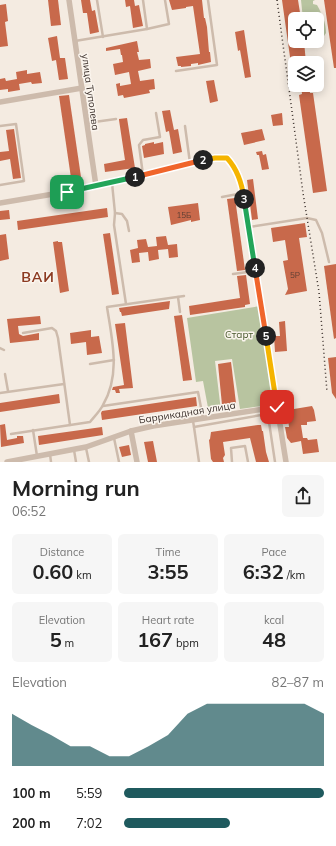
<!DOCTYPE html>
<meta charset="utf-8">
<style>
:root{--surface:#fff;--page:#f6f6f6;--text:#222;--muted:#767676;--accent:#1f5a5e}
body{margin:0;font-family:Mulish,sans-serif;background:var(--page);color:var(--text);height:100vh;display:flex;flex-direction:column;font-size:15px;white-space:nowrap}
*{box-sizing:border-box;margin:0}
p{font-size:13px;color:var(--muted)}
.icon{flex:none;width:22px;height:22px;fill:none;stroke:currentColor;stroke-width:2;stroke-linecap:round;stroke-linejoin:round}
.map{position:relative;height:462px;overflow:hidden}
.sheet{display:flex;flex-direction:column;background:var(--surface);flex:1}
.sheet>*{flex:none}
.buttons{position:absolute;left:288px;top:12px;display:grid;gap:8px}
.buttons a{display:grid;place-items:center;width:36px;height:36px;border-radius:6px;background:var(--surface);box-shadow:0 2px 10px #0003;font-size:20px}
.pin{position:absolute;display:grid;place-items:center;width:34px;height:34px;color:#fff;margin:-17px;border-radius:8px;box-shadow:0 2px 6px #0006}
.km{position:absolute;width:20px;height:20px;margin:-10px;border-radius:50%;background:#222;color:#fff;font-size:11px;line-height:20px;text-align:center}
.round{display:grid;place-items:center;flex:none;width:42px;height:42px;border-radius:6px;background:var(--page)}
.headline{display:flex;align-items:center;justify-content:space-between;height:68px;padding:0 12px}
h1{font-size:22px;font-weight:700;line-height:30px}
.stats{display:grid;grid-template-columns:repeat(3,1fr);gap:6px;height:68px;padding:4px 12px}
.stats div{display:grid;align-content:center;border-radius:6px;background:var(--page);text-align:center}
.stats b{font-size:20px;font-weight:700}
.stats small{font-size:11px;font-weight:400}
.stats p{font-size:11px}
.chart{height:112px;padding:8px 12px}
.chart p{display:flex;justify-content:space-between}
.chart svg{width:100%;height:72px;margin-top:4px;fill:var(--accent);opacity:.7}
ul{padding:0 12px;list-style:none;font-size:13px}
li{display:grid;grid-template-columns:64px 48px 1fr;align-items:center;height:30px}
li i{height:10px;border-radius:5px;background:var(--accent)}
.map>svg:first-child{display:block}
.green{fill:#b8c4a0}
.building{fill:#c8694b}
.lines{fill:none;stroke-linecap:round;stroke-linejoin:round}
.lane{stroke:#cdbbac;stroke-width:2.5}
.street{stroke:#cdbbac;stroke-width:5.5}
.rail{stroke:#3b302b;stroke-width:1.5;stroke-dasharray:1 3;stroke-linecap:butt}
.split-1-casing{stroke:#fff;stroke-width:8}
.split-2-casing{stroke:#fff;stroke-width:8}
.split-3-casing{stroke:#fff;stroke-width:8}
.split-4-casing{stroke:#fff;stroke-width:8}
.split-5-casing{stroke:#fff;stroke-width:8}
.split-6-casing{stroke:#fff;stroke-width:8}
.split-1{stroke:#22a559;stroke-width:5}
.split-2{stroke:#f0652b;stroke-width:5}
.split-3{stroke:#f5b400;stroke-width:5}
.split-4{stroke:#22a559;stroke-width:5}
.split-5{stroke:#f0652b;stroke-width:5}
.split-6{stroke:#f5b400;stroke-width:5}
.labels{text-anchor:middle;stroke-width:3;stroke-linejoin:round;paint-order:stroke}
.number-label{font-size:8px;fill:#5e3e33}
.street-label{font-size:10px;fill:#3b302b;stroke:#fbf5ee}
.park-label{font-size:10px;fill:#4a5a2e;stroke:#fbf5ee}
.district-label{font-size:14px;font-weight:bold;letter-spacing:1px;fill:#8c3b22;stroke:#fbf5ee}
</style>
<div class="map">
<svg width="336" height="462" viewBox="0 0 336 462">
<rect width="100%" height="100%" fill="#f4ebe1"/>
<!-- green -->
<g class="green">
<path d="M301 0H315L313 1V4L317 5C322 14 326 22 326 33L324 36 317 35V19H303Z"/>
<path d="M260 306 274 400 269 405 240 409 232 359 215 361 221 411 209 413 203 381 196 382 187 318Z"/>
</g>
<!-- building -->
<g class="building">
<path d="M48 0H58L61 25 51 26Z"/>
<path d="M81 0H90L92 11 95 10 99 32 90 34 87 13H83Z"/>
<path d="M125 0H134L135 6 139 5 143 26 133 28 130 6 126 7Z"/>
<path d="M169 0H202L204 18H205L207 27 209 52H210L211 62 198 65V63L191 64V66L181 67V66H178L176 57 200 54 193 6 186 7V8L172 10Z"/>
<path d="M282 0H298L301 19H295V41H304L306 63H295V70L292 71Z"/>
<path d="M324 0H336V68H334Z"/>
<path d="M6 4 8 21 5 22 8 46 0 47V5Z"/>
<path d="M244 30 251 77 245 78 240 50 238 51 235 32Z"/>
<path d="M57 36 60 58H65L68 79 59 80 56 60 52 61 48 38Z"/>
<path d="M137 41 139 52H137L139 60 150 59 151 68 138 71 140 81 154 79 155 89 149 90 150 93 124 98 123 95 118 96 116 84 120 83V86L131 84 129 72 115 75 113 64 123 62 122 55H121L120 49 106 51V48Z"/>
<path d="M27 70V74L40 72 42 83 32 84 31 82 19 84 20 90 8 92V89L0 90V79L5 78 6 81 17 79 16 72Z"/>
<path d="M214 80 218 101 210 103 206 81Z"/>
<path d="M301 85H309L310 93H313L327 191 313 193 299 95 302 94Z"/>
<path d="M69 95 81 177 71 178 59 96Z"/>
<path d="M170 110 174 130 178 129 182 152 173 154 169 131 166 132 162 111Z"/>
<path d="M282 113 283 125 273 126 271 115Z"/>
<path d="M127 118 135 168 105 172 104 164 125 160 119 120V119Z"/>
<path d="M14 129 21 178 13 179 10 159 0 161V152L9 151 6 130Z"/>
<path d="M262 129 265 140 244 145 241 133Z"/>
<path d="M154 142V144L163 142 164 154 144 158 142 146 145 145V144Z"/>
<path d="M262 151 263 155 266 154 269 169 262 170 259 155H257L256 152Z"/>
<path d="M253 179 258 219 252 220 247 180Z"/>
<path d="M235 198 245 270 237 271 227 199Z"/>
<path d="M198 203 200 220 191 222V220L171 225 168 207Z"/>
<path d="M107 208 108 217 18 230 17 221Z"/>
<path d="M9 210 10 219 0 220V211Z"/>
<path d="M305 223 307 237 299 238 307 291 285 295 288 289 283 261 288 260 285 240 273 242 271 228Z"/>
<path d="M110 233 119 294 112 295 103 234Z"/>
<path d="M6 234 9 259 0 261V235Z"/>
<path d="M166 236 168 245 177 244 178 257 169 258 168 249 158 250 159 259 149 261 148 252 139 253 140 262 132 263 130 250 138 248 137 240 146 239 148 247 157 246 156 237Z"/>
<path d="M58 241V242H62L69 291 60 293 53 242Z"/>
<path d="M336 264V338L334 339 324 266Z"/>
<path d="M246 275 250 304 245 305V307L190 315 189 306 240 298 237 276Z"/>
<path d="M170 301 169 309 122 316 121 312H120L119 308Z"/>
<path d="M182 315 192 380 183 381 174 316Z"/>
<path d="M40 316 41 324 18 326 19 334 23 336 39 333V340L10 343 7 319Z"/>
<path d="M285 321 287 351 275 352 274 336H280L279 322Z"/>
<path d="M125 323 133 388 119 389 120 393H116L115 390H112L113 387 124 385 115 324Z"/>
<path d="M91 330V337L99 336 102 353 87 355 86 342 71 344 70 333Z"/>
<path d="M336 357V399L332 393 328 358Z"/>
<path d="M231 362 236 403 222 405 218 364Z"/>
<path d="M59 394 60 403 0 412V403Z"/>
<path d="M196 397 197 406 102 420 101 413 102 411Z"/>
<path d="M312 406 314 410 316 421 307 422V425H301L303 438H307L308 440 317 439 319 452 303 454 301 441 291 443 287 438 285 427H289L288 419H290L288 410Z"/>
<path d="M5 424 7 440 17 438V436H23L24 443 1 447 0 425Z"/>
<path d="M258 425H261L262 431H263L266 452 269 462H256L250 438 223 442 225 455 223 458 224 462H213L211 459 209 440 210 439 211 432Z"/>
<path d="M102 427 103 435 39 445 38 436Z"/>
<path d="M153 441 157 462H148L144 442Z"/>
<path d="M129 445 131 455 122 457 119 447Z"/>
</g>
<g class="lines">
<!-- lane -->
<g class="lane">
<path d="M97 0 103 37"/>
<path d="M143 0 147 29"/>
<path d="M75 41 147 29 169 24 165 0"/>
<path d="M176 71 217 65 208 0"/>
<path d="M87 123 116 119"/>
<path d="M0 126 16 124 24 181 0 185"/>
<path d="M185 126 190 163"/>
<path d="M143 175 139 145 143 140 160 137 156 113"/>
<path d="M112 183 115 213 114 225 126 304"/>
<path d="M222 197 243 193"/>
<path d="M115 213 122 214 127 221 129 231"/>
<path d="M249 227 307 218 316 220 322 233 329 262"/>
<path d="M233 274 255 271"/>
<path d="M178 297 180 312"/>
<path d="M23 333 52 328 56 331 58 338 70 425"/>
<path d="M0 348 4 350"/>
<path d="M90 364 114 360"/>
<path d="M5 374 8 391"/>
<path d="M0 393 64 384"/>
<path d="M103 406 198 392 203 418"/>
<path d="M193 421 194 427 261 415 266 417 269 422 275 462"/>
<path d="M194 427 199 462"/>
<path d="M33 430 37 456"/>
<path d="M11 434 90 422C94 417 100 411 103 405 121 374 112 340 107 307L184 296"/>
<path d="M114 438 119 462"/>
<path d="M86 448 89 462"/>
<path d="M74 450 76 462"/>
<path d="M50 454 51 462"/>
<path d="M232 462 231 448 245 446 248 462"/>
</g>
<!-- street -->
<g class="street">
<path d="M69 0 96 186"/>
<path d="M0 102 82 88"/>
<path d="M0 203 89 188 215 157 227 158C236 168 240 179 243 193L286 462"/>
<path d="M131 431 137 462"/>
<path d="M7 462 86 447 131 431 153 426 277 407"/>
</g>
<!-- rail -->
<path class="rail" d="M277 0 303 193 319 292 327 392"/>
</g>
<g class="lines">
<!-- split-1 casing -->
<g class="split-1-casing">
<path id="split-1" d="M67 192 135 177"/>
</g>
<!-- split-2 casing -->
<g class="split-2-casing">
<path id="split-2" d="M135 177 203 160"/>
</g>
<!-- split-3 casing -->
<g class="split-3-casing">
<path id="split-3" d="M203 160 215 158H227C238 170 242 183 244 199"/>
</g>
<!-- split-4 casing -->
<g class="split-4-casing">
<path id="split-4" d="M244 199 255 268"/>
</g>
<!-- split-5 casing -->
<g class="split-5-casing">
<path id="split-5" d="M255 268 266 336"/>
</g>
<!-- split-6 casing -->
<g class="split-6-casing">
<path id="split-6" d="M266 336 277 407"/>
</g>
<!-- split-1 -->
<use href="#split-1" class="split-1"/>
<!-- split-2 -->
<use href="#split-2" class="split-2"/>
<!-- split-3 -->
<use href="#split-3" class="split-3"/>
<!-- split-4 -->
<use href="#split-4" class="split-4"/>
<!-- split-5 -->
<use href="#split-5" class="split-5"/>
<!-- split-6 -->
<use href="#split-6" class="split-6"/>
</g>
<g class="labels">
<!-- number labels -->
<g class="number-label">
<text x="184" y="218">15Б</text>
<text x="295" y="278">5Р</text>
</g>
<!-- street labels -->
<g class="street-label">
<text transform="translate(91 92) rotate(82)" y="4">улица Туполева</text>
<text transform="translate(187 412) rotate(-9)" y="4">Баррикадная улица</text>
</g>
<!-- park labels -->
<g class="park-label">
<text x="239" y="338">Старт</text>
</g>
<!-- district labels -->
<g class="district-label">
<text x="38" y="282">ВАИ</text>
</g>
</g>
</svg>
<div class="buttons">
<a><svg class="icon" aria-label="locate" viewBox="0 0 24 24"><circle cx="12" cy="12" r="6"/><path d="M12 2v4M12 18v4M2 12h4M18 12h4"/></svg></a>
<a><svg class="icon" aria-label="layers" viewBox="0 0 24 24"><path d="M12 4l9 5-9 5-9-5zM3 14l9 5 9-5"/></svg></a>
</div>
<div class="pin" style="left:67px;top:192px;background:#1e9e55"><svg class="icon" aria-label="arrive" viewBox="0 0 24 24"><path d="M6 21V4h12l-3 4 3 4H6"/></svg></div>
<div class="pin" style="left:277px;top:407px;background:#d93025"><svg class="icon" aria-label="check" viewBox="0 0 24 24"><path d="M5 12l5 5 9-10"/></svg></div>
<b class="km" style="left:135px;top:177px">1</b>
<b class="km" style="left:203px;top:160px">2</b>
<b class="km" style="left:244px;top:199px">3</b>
<b class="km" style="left:255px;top:268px">4</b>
<b class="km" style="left:266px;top:336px">5</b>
</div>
<section class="sheet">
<div class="headline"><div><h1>Morning run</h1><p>06:52</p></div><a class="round"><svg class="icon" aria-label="share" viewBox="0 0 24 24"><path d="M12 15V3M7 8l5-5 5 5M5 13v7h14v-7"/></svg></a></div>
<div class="stats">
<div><p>Distance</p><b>0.60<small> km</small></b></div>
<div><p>Time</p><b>3:55</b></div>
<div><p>Pace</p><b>6:32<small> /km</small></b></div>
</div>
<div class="stats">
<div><p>Elevation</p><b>5<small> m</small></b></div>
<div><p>Heart rate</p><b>167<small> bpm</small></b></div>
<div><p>kcal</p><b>48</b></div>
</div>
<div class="chart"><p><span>Elevation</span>82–87 m</p>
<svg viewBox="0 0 160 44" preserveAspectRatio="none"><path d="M0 44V12L10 19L20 25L30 32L40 32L50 38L60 38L70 32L80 25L90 12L100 6L110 6L120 6L130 6L140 6L150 6L160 12V44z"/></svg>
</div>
<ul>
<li><b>100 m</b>5:59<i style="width:100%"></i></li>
<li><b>200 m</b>7:02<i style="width:53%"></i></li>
</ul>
</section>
